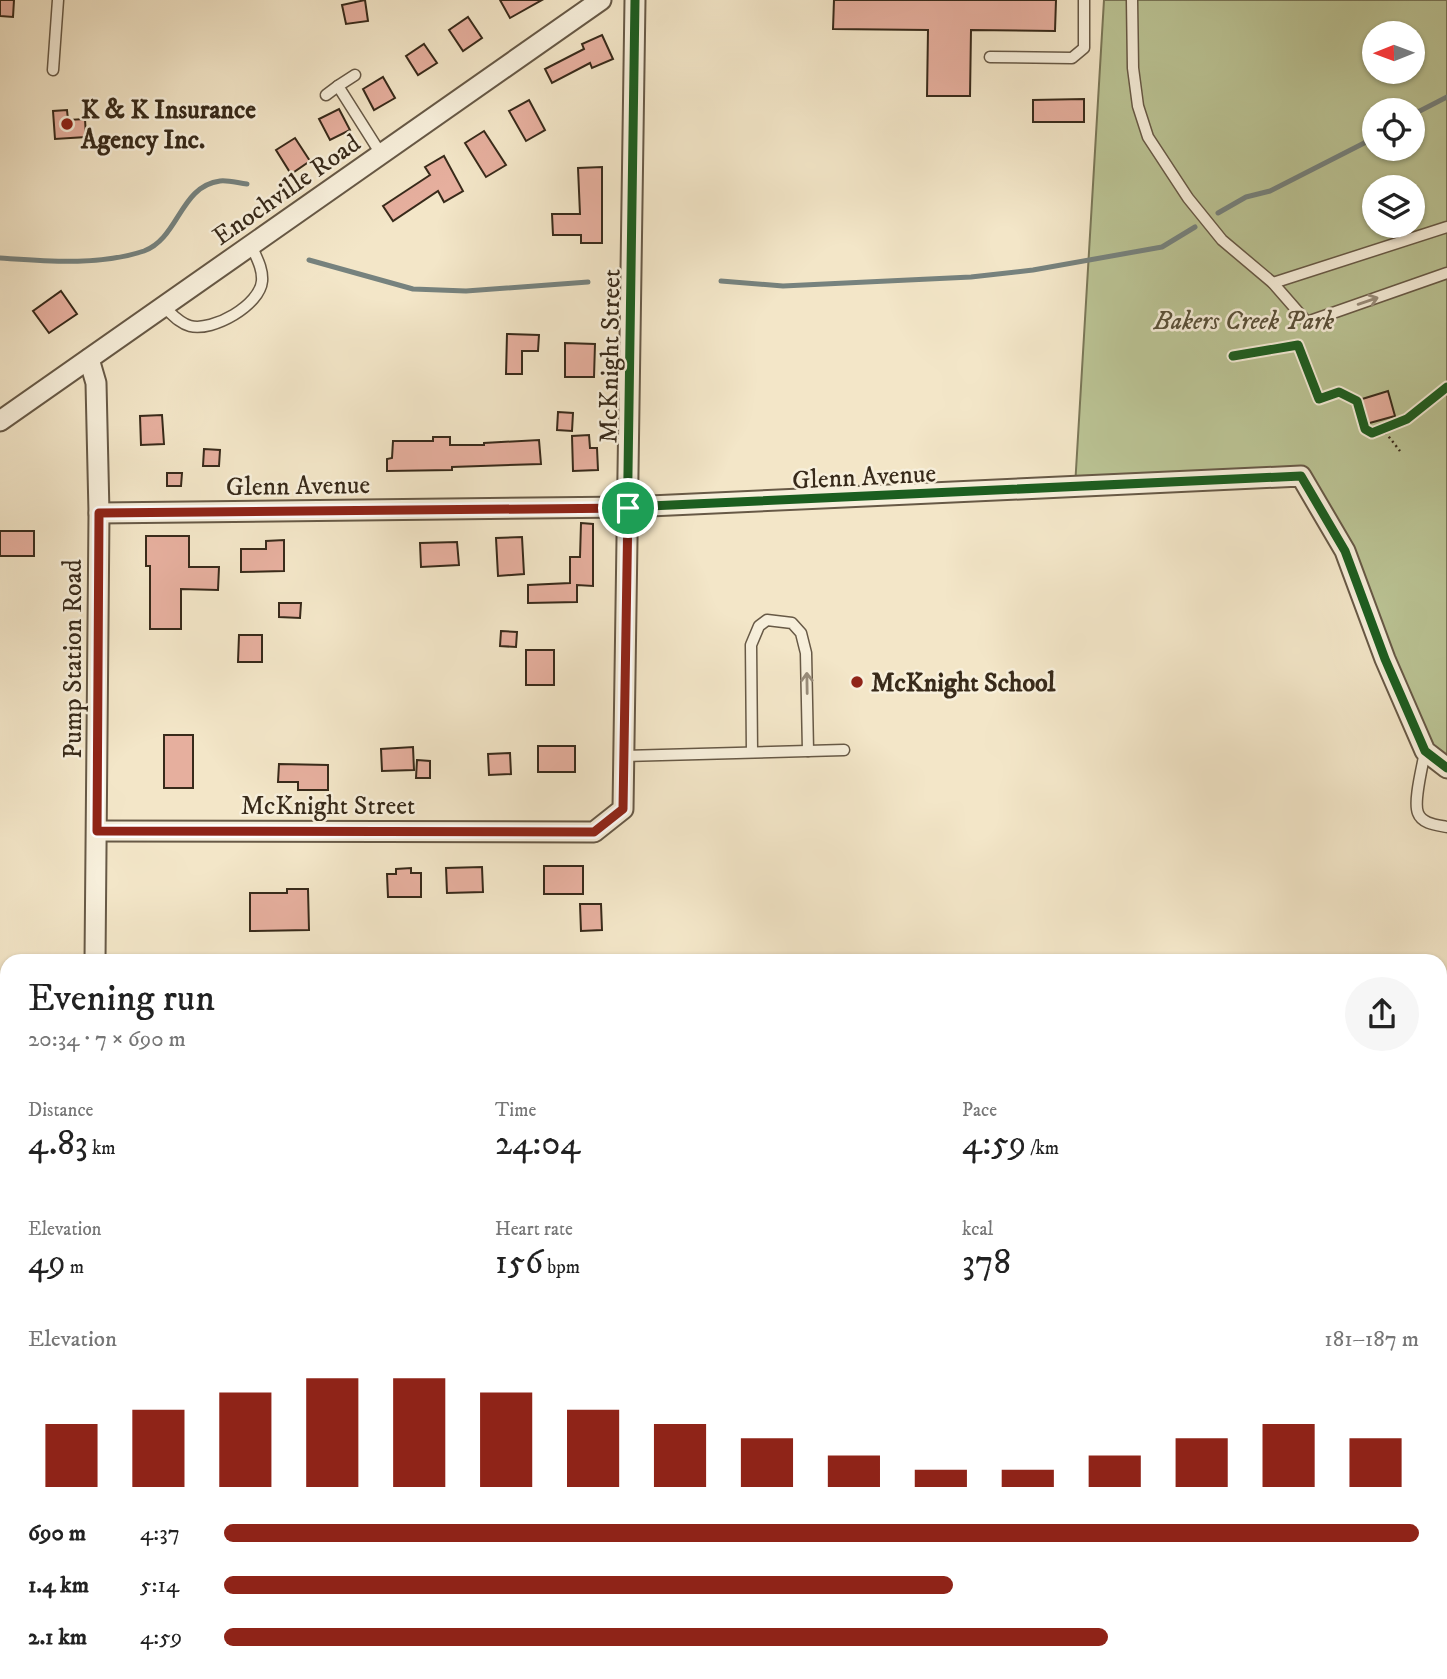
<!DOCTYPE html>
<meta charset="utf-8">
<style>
:root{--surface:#fff;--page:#f6f6f6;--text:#222;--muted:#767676;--accent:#8f2418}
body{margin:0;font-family:"IM FELL DW Pica",serif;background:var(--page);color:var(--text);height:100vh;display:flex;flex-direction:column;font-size:26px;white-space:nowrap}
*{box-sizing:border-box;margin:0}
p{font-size:23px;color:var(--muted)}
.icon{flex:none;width:38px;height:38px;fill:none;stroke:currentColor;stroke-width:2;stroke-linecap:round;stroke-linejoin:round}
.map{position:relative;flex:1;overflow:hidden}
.sheet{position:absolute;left:0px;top:954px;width:1447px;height:726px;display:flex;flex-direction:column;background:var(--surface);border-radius:21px 21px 0 0;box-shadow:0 2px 5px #0004}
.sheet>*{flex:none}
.needle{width:46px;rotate:269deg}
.tools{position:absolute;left:1362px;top:21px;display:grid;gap:14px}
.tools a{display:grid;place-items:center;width:63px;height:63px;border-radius:50%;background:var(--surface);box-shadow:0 2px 5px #0004;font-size:35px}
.pin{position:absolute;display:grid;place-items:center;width:60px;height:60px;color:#fff;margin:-30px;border:4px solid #fff;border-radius:50%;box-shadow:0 2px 7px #0007}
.round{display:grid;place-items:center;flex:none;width:74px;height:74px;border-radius:37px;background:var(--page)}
.head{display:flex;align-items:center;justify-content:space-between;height:119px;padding:0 28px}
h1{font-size:38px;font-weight:600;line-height:52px}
.metrics{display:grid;grid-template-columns:repeat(3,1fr);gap:10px;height:119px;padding:7px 28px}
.metrics div{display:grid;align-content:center}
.metrics b{font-size:35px;font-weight:600}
.metrics small{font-size:19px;font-weight:400}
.metrics p{font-size:19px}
.chart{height:196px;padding:14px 28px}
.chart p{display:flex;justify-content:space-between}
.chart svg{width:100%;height:126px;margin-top:7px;stroke:var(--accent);stroke-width:6}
ul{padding:0 28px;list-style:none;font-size:23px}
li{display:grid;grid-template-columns:112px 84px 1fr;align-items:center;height:52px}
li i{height:18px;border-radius:9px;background:var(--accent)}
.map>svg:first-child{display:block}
.green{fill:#bbc495;stroke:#7a7758;stroke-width:2;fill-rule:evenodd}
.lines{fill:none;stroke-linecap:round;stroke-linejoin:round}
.stream{stroke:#76827e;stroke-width:5}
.building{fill:#e6af9e;stroke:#382a1a;stroke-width:2}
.service-casing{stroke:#675946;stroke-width:13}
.minor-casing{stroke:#675946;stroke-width:23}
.path{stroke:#382a1a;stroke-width:2.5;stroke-dasharray:2 3.5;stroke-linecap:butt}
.service{stroke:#f7efdb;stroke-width:10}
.minor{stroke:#f7efdb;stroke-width:19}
.cycleway-casing{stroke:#f7efdb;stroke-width:13}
.cycleway{stroke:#1b5e20;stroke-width:9}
.oneway{stroke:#988c7a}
.route-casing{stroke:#fff;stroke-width:14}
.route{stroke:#8f2418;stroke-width:9}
.poi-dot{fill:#8f2418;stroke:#f7efdb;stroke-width:2.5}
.labels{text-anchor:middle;stroke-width:5;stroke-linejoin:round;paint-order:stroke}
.poi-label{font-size:26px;font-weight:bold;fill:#382a1a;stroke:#f7efdb;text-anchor:start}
.street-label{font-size:26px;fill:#382a1a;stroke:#f7efdb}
.park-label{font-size:26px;font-style:italic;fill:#595039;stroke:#f7efdb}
</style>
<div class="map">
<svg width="1447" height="1679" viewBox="0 0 1447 1679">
<rect width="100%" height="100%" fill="#f3e6c8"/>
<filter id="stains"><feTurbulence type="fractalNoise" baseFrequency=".00286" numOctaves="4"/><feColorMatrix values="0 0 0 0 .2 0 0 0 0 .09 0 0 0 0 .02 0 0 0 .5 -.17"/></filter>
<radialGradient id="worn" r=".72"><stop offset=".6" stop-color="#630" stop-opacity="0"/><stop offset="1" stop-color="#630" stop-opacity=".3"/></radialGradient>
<!-- green -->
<path class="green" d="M1104 0H1447V768L1425 751 1301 477 1075 487ZM1374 33H1412V72H1374ZM1374 110H1412V149H1374ZM1374 187H1412V226H1374Z"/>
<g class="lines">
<!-- stream -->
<g class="stream">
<path d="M1412 115 1447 97"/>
<path d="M1218 213 1246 197 1270 191 1374 138"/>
<path d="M0 258C46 261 99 266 144 251 179 238 180 186 220 181 228 180 238 183 247 184"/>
<path d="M309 260 413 289 466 291 588 282"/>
<path d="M721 281 783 286 971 277 1033 270 1162 247 1195 227"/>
</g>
</g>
<!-- building -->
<g class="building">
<path d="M0 0H14L13 17 0 16Z"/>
<path d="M365 0 368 21 346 24 342 5Z"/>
<path d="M500 0H542L510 18Z"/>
<path d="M834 0H1056L1055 31 971 30 970 96H927L928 30 833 29Z"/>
<path d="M468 17 482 38 463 51 449 30Z"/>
<path d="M602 35 613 59 592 68 590 63 552 83 545 69 584 49 582 44Z"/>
<path d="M424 44 437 63 418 75 406 56Z"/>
<path d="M383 77 395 98 374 110 363 89Z"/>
<path d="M1084 99V122H1033V100Z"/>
<path d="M529 100 545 130 526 141 509 111Z"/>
<path d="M339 109 350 130 330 140 319 119Z"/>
<path d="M67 110 68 120 85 119 86 137 55 139 53 111Z"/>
<path d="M484 131 506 165 486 177 465 143Z"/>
<path d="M295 138 310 161 291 174 276 150Z"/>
<path d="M444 156 463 191 444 202 438 191 393 221 383 206 430 175 425 167Z"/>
<path d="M602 167V243H581V235H553L552 214H580L578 168Z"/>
<path d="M61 291 77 314 49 333 33 311Z"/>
<path d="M507 334 539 335 538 351H522V374H506Z"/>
<path d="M565 343 595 344 594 377H565Z"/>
<path d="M1388 391 1395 416 1366 424 1359 400Z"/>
<path d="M558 412 573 413 572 431 557 430Z"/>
<path d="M162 415 164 444 141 445 140 416Z"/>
<path d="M589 435 590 448H597L598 470 573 471 572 436Z"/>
<path d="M433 437H450V445H484V443L539 440 541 464 452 467V470L387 471V459L392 458 393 441H433Z"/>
<path d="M204 449 220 450 219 466H203Z"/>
<path d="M167 473H182L181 486H167Z"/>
<path d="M581 523 593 524V586L577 585V602L528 603V585L570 583V557H580Z"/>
<rect x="0" y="531" width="34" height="25"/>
<path d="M146 536H189V567H219L218 590 181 589V629H150V566H146Z"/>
<path d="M522 537 524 574 498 576 496 538Z"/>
<path d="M284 540V571L241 572V549H266V541Z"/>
<path d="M457 542 459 565 421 567 420 543Z"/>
<path d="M279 603H301L300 618 279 617Z"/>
<path d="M501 631 517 632 516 647 500 646Z"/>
<path d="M239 635H262V662H238Z"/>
<rect x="526" y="650" width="28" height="35"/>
<rect x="164" y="735" width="29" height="53"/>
<rect x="538" y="746" width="37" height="26"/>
<path d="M413 747 414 770 382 771 381 749Z"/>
<path d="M510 753 511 774 489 775 488 754Z"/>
<path d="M417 760 430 761V778H416Z"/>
<path d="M279 764 328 765V790H298V782H278Z"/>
<rect x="544" y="866" width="39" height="28"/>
<path d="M482 867 483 892 447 893 446 868Z"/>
<path d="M411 868V873H421V897H388L387 874H396V869Z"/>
<path d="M287 889H308L309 930 250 931V893H287Z"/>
<path d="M580 904H601L602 930 581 931Z"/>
</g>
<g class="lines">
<!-- service casing -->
<g class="service-casing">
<g id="service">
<path d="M1132 0 1133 68 1138 106 1148 137 1188 198 1222 240 1273 283 1307 322 1447 273"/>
<path d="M990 57 1072 58 1084 48V0"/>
<path d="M53 70 58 0"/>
<path d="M355 75 338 86 381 154"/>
<path d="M326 95 338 86"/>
<path d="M1273 283 1447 227"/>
<path d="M164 307C172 314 179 323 190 326 213 332 260 305 262 281 263 268 256 257 251 245"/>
<path d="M1425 751C1423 765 1413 801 1418 813 1422 824 1437 825 1447 827"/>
<path d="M752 752 751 645 759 626 767 620 792 623 801 633 806 653 808 751"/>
<path d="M624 756 844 750"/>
<path d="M1440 1121 1447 1098"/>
<path d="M1440 1432 1447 1430"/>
</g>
</g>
<!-- minor casing -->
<g class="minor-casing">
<g id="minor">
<path d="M89 359 96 383 99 513 95 961"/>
<path d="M0 421 601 0"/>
<path d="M99 513 628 507 1301 476 1345 551 1385 659 1425 751 1447 768"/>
<path d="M97 831 594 832 623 809 635 0"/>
<path d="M429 1673 434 1679"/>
<path d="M247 1679V1673"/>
</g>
</g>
<!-- path -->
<path class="path" d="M1382 428 1400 451"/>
<!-- service -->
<use href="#service" class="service"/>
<!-- minor -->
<use href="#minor" class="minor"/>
<!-- cycleway casing -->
<g class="cycleway-casing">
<g id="cycleway">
<path d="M1233 356 1298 345 1319 399 1339 392 1357 401 1365 429 1372 433 1407 419 1447 387"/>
<path d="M99 513 628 507 1301 476 1345 551 1385 659 1425 751 1447 768"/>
<path d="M97 831 594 832 623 809 635 0"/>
</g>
</g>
<!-- cycleway -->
<use href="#cycleway" class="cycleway"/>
</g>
<!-- one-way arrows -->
<defs><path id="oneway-shaft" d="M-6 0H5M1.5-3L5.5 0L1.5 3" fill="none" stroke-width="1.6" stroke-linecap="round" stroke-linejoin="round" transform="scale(1.75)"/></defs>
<g class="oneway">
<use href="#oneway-shaft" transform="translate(1368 301) rotate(-19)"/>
<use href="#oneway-shaft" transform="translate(807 683) rotate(-91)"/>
</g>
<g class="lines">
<!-- route casing -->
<g class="route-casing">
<path id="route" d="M628 508 623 809 594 832 97 831 99 513Z"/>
</g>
<!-- route -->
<use href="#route" class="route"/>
</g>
<!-- markers -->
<g class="poi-dot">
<circle cx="67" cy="124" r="7"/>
<circle cx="857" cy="682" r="7"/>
</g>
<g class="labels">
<!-- poi labels -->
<g class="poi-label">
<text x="81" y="118">K &amp; K Insurance<tspan x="81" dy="30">Agency Inc.</tspan></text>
<text x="871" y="691">McKnight School</text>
</g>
<!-- street labels -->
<g class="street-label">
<text transform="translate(286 189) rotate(-35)" y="9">Enochville Road</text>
<text transform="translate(609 356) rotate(-89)" y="9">McKnight Street</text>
<text transform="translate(864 476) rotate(-3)" y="9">Glenn Avenue</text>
<text transform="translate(298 485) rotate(-1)" y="9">Glenn Avenue</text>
<text transform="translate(72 659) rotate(-90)" y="9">Pump Station Road</text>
<text x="328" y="814">McKnight Street</text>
</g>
<!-- park labels -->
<g class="park-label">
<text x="1244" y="329">Bakers Creek Park</text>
</g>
</g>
<rect width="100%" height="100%" filter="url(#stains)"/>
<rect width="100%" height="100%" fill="url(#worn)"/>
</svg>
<div class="tools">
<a><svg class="needle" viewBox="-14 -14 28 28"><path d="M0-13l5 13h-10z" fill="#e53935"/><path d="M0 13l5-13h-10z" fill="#767676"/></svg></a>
<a><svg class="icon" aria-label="locate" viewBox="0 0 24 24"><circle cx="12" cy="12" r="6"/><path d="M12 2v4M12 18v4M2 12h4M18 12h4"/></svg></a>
<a><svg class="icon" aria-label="layers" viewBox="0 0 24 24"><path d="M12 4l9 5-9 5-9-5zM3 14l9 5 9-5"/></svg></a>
</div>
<div class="pin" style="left:628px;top:508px;background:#1e9e55"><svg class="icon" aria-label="arrive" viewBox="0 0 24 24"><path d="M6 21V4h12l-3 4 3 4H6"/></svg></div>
<section class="sheet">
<div class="head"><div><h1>Evening run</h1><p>20:34 · 7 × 690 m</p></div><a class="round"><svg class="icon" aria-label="share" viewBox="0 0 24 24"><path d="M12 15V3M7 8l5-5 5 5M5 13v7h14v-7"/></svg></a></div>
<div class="metrics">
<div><p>Distance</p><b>4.83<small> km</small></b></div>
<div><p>Time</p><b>24:04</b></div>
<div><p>Pace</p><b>4:59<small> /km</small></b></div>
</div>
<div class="metrics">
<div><p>Elevation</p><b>49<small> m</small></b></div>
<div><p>Heart rate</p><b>156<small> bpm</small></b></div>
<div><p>kcal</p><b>378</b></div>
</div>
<div class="chart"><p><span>Elevation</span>181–187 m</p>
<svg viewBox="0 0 160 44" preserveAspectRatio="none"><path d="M5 44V22M15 44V17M25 44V11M35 44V6M45 44V6M55 44V11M65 44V17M75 44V22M85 44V27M95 44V33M105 44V38M115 44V38M125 44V33M135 44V27M145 44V22M155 44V27"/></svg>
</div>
<ul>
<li><b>690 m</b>4:37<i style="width:100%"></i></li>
<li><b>1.4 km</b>5:14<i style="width:61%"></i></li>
<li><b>2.1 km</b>4:59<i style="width:74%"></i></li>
</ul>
</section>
</div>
